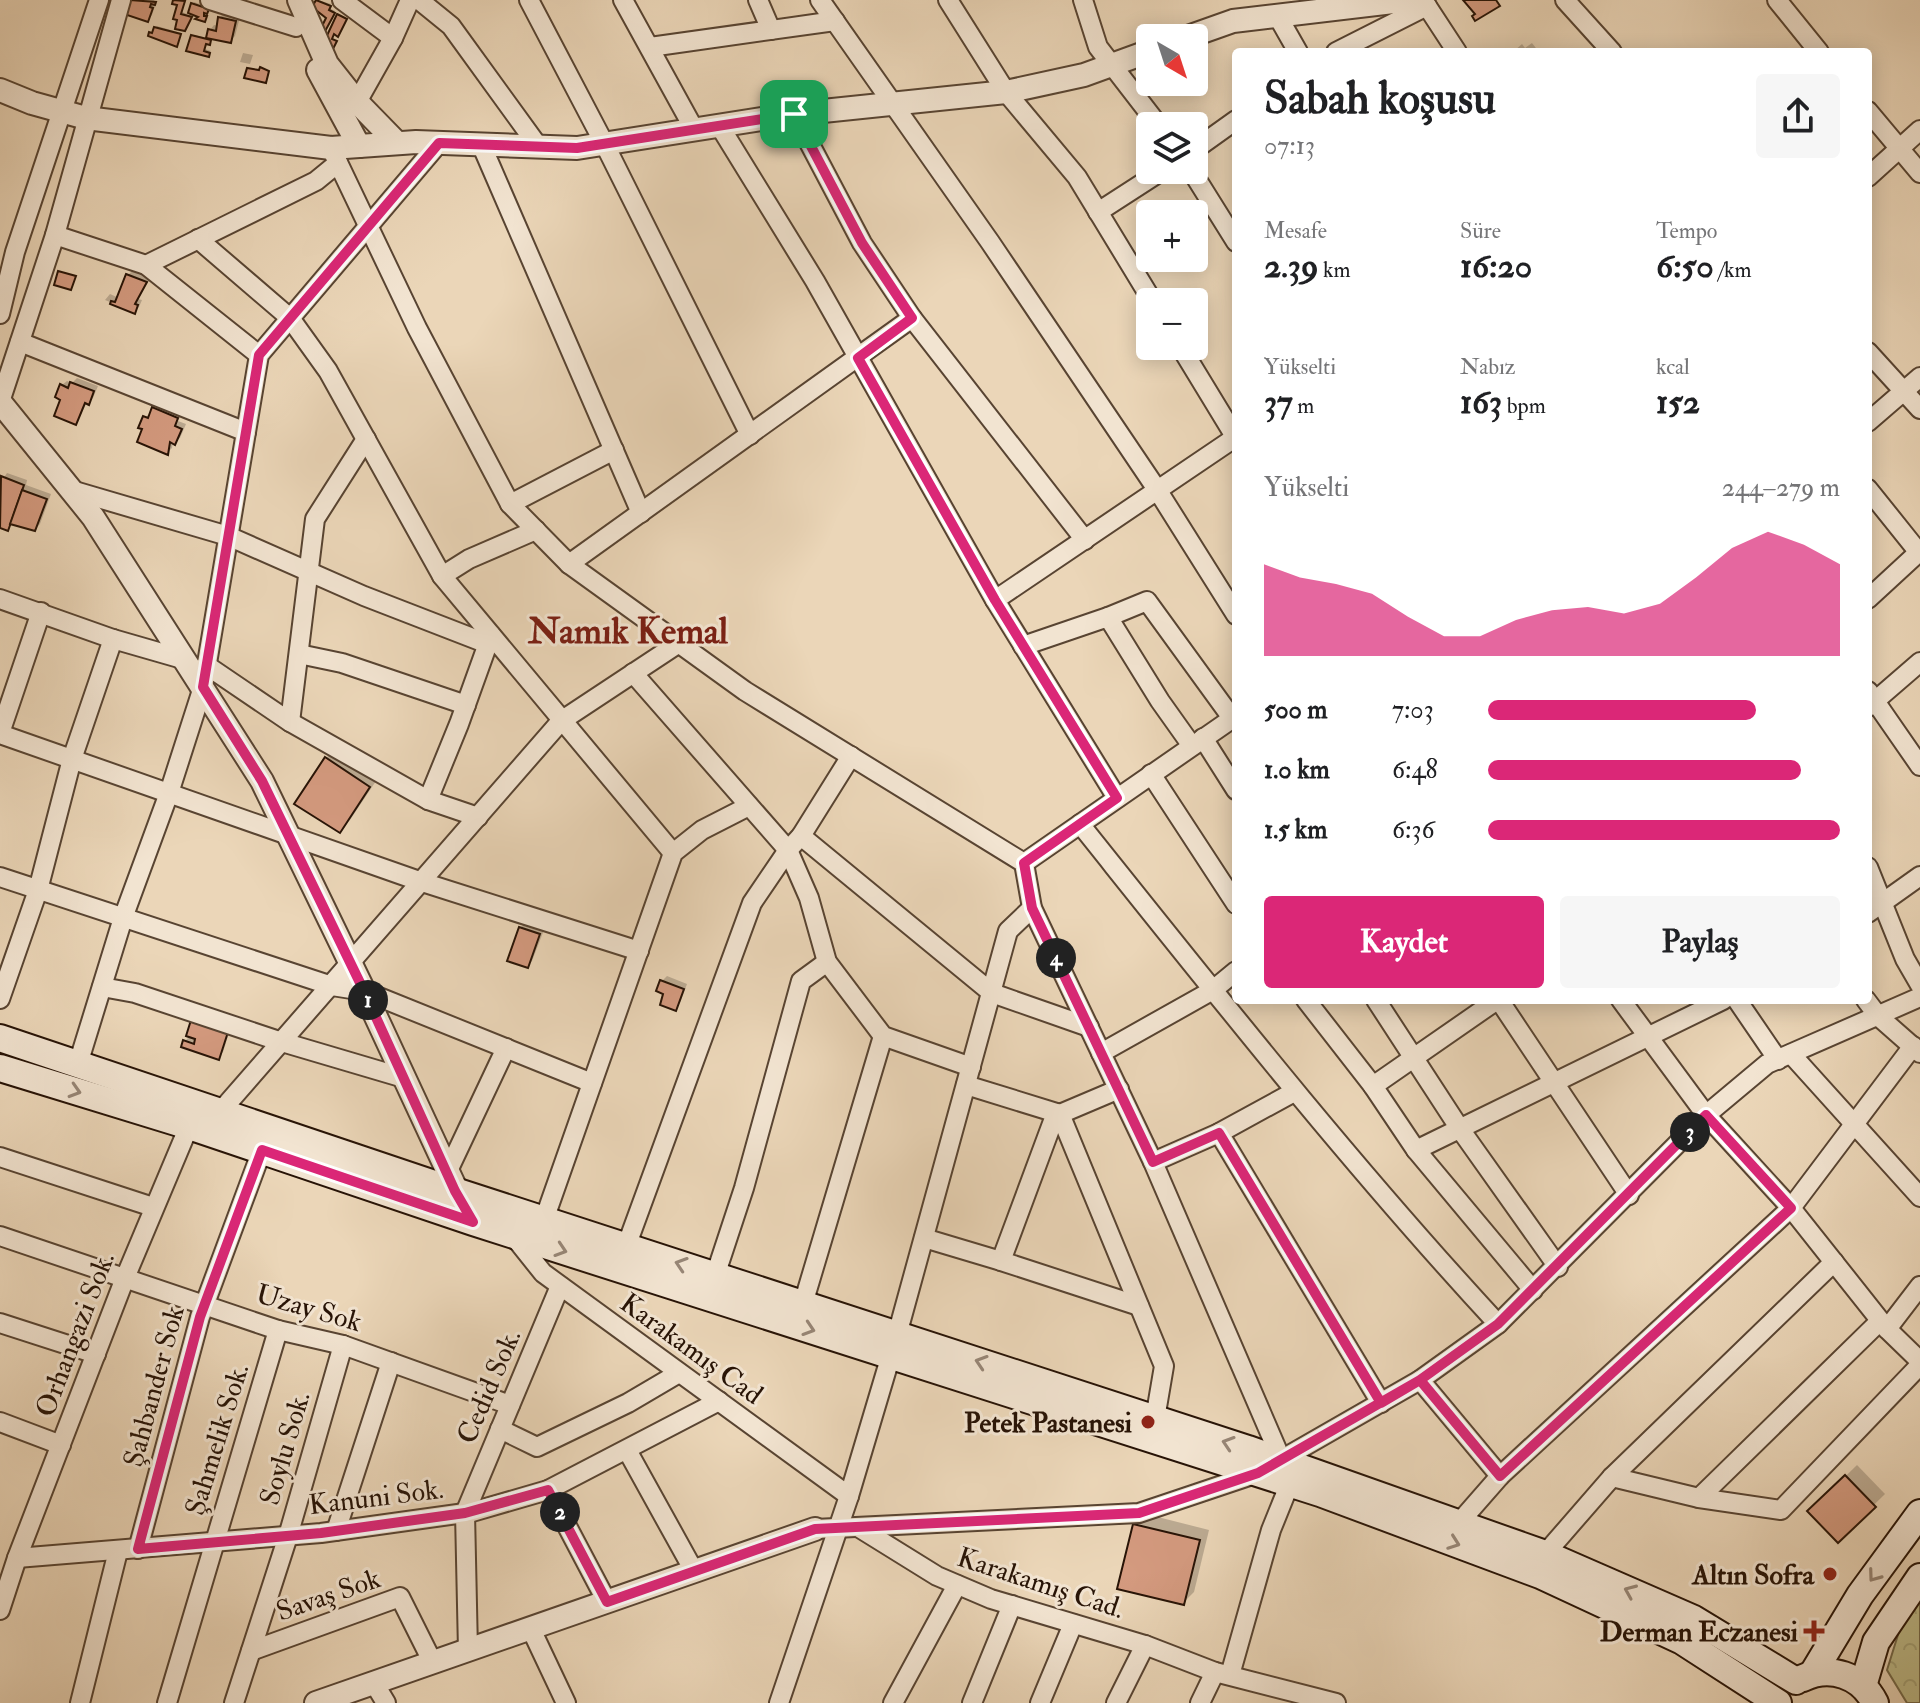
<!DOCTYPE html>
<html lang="tr">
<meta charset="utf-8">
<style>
:root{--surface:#fff;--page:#f6f6f6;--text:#202124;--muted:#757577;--accent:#db2777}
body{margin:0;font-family:"IM FELL Double Pica",serif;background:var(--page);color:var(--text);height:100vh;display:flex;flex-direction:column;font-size:30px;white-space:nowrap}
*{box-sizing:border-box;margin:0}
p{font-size:26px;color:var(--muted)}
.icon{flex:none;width:44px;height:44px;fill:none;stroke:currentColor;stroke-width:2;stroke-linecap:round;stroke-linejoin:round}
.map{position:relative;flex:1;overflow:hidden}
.details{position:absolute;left:1232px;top:48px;width:640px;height:956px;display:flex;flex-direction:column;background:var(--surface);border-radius:8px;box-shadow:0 4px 20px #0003}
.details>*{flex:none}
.needle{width:52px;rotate:141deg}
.buttons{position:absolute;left:1136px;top:24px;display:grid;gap:16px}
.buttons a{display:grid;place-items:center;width:72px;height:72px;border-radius:8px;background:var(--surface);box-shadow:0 4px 20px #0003;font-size:40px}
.pin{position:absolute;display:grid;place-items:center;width:68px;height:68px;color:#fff;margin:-34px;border-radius:16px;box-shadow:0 4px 12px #0006}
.km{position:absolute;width:40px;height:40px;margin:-20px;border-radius:50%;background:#222;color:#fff;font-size:22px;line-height:40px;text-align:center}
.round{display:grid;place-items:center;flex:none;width:84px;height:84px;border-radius:8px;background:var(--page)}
.summary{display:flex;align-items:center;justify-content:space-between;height:136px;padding:0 32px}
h1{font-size:44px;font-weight:800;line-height:60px}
.stats{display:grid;grid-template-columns:repeat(3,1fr);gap:12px;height:136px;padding:8px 32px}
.stats div{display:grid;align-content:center}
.stats b{font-size:34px;font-weight:800}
.stats small{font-size:22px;font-weight:400}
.stats p{font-size:22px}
.chart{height:224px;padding:16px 32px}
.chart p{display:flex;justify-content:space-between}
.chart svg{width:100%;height:144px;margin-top:8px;fill:var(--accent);opacity:.7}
.cta{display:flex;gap:16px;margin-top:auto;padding:16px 32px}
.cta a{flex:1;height:92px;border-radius:8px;background:var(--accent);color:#fff;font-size:32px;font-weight:800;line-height:92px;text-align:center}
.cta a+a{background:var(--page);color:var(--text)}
ul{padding:0 32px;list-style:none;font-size:26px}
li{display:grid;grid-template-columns:128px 96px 1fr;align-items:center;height:60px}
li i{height:20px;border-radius:10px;background:var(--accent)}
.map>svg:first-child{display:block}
.forest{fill:url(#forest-crowns);stroke:#726848;stroke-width:2}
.shadow{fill:#0003}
.building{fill:#d49a7f;stroke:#271306;stroke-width:2}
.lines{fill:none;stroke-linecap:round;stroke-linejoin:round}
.minor-casing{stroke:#584432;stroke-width:22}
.tertiary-casing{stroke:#584432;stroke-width:26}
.secondary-casing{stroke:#271306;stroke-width:30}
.minor{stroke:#f2e4d1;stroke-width:18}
.tertiary{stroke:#f2e4d1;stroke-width:22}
.secondary{stroke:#f2e4d1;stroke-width:26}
.oneway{stroke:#978676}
.route-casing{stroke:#fff;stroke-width:16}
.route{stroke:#db2777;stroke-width:10}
.poi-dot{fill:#8f2418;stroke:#f2e4d1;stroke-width:3}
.labels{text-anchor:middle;stroke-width:6;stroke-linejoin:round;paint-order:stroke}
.street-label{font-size:28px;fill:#271306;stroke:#f2e4d1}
.poi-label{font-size:28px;font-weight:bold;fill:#271306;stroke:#f2e4d1;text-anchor:end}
.district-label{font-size:36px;font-weight:bold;fill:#7a1f14;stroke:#f2e4d1}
</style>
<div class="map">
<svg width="1920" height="1703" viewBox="0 0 1920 1703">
<defs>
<pattern id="forest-crowns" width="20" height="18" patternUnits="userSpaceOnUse" patternTransform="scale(2)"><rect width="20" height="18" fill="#bebc8a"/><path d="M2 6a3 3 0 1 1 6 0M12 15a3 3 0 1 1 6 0" fill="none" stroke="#a3a176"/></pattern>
</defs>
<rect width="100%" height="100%" fill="#ebd6b8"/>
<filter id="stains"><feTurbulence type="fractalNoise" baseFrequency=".0025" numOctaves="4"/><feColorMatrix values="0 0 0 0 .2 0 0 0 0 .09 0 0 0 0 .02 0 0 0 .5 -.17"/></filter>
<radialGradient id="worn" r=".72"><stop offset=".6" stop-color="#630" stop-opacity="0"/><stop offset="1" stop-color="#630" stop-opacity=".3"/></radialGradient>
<!-- forest -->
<path class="forest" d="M1920 1596V1703H1907L1887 1670 1902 1622Z"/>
<!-- shadow -->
<g class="shadow">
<path d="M132 0H154L156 3 152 15 148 20 126 13Z"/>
<path d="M175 0H186L182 12 189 15 194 2 208 7 203 14 207 15 206 18H197L198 15 193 13 187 27H177L180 4 174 2Z"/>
<path d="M318 0 331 4 329 8 335 11 324 30 329 17 315 6Z"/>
<path d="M224 13 240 17 235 36 230 41 212 37 209 42H207L205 49 211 51 208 54 189 49 192 36 194 35 208 38 210 30 214 25 219 26V18Z"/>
<path d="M157 26 181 33 178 43 155 28Z"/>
<path d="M1532 43 1539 52H1513L1522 44 1525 48Z"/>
<path d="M243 53 253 55 250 64 240 62Z"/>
<path d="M133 270 151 277 138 299 142 300 139 307 134 312 105 300 110 294 119 298 128 275Z"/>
<path d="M77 378 98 386 93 398 87 402 76 423 63 398 62 385 67 381 72 383Z"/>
<path d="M159 403 182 413 178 421 186 424 180 438 173 442 172 448 167 453 145 417 152 413Z"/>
<path d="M7 473 27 480 26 485 51 494 40 524 35 529 12 524 7 529 0 526V484Z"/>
<path d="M337 748 380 775 350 820 339 831 326 758Z"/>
<path d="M525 923 544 930 532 961 527 966 520 928Z"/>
<path d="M667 976 687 984 680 1003 675 1008 662 981Z"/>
<path d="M231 1027 223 1052 218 1057 185 1041 191 1035Z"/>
<path d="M1857 1465 1885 1494 1838 1540 1810 1511Z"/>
<path d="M1146 1514 1209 1530 1194 1592 1183 1603 1135 1525Z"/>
</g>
<!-- building -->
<g class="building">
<path d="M130 0 156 2 155 5 151 4 150 7 153 8 148 22 124 14Z"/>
<path d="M173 0 185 1 181 14 192 17 185 31 175 29 177 20 173 19 177 5 172 4Z"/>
<path d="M316 0 331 6 329 10 335 13 323 35 322 26 326 18 312 7Z"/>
<path d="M1463 0H1496L1500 6 1475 21 1472 16 1475 14Z"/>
<path d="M191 3 209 9 207 14 204 13V16H207L205 22 195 19 198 17 188 13Z"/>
<path d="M337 14 347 19 338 37 334 34 332 39 337 41 333 49 323 44Z"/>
<path d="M218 17 236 21 231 43 206 38 208 29 216 31Z"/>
<path d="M154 27 181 34 177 47 148 36 149 32 152 33Z"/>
<path d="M191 35 211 40 210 45 206 44 204 51 210 53 209 57 186 51Z"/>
<path d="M260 67 269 71 266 83 244 78 247 68 259 70Z"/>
<path d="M58 271 76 276 71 290 54 285Z"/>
<path d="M126 274 147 282 135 304 138 305 135 314 110 304 111 301 115 302Z"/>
<path d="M70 382 94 391 89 405 85 403 76 425 54 416 60 400 55 397 60 384 68 388Z"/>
<path d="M152 407 178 418 175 426 182 429 175 445 170 442 168 455 137 442 142 429 138 428 143 416 148 418Z"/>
<path d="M1 476 24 485 8 531 0 528Z"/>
<path d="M22 490 47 499 35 531 10 524Z"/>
<path d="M325 757 370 787 340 833 294 804Z"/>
<path d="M519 927 540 934 528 968 507 961Z"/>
<path d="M660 980 684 989 676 1011 660 1005 663 994 656 991Z"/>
<path d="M191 1020 228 1032 219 1060 181 1047 183 1040 194 1044 195 1039 186 1036Z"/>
<path d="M1845 1475 1876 1507 1838 1543 1807 1511Z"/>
<path d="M1133 1524 1200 1540 1184 1605 1117 1589Z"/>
</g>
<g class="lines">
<!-- minor casing -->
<g class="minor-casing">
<g id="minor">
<path d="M210 0 296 27"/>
<path d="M342 0 393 38"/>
<path d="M419 0 451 26 538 146"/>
<path d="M529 0 604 143 750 435"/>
<path d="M623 0 694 129"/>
<path d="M758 0 771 30"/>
<path d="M820 0 990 242 1158 491 1236 615"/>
<path d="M948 0 1006 92 1077 177 1153 302"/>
<path d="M1083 0 1098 47 1159 126"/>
<path d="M1423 0 1457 52"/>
<path d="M1565 0 1612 52"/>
<path d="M1777 0 1819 52"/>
<path d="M1277 15 1298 52"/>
<path d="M650 47 835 21"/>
<path d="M1336 52 1427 6"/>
<path d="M357 102 393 38 410 0"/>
<path d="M1868 111 1920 173"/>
<path d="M794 114 862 243 912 318 1085 540"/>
<path d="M719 125 815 281 995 600 1117 798"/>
<path d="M481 144 641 513"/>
<path d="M331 148 417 328 510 504 569 564 745 691 1024 863 1032 908 1153 1162 1282 1461"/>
<path d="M1194 150 1236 120"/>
<path d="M1191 170 1236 242"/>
<path d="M1868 177 1920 130"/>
<path d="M1098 212 1163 170"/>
<path d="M55 235 146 265 259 355"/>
<path d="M198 239 290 318 328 371 442 576 673 853"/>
<path d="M146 265 316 181 338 163"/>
<path d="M0 314 15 252 99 0"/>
<path d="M20 342 246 432"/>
<path d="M1180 346 1236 438"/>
<path d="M1868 352 1920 409"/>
<path d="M0 402 55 235 121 0"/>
<path d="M1868 422 1920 377"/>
<path d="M1868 489 1920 554"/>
<path d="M71 490 228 536 364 596 488 644"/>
<path d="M510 504 614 450"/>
<path d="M569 564 912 318"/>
<path d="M442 576 469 559 536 530"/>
<path d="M0 599 113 639 186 660"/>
<path d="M1868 599 1920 551"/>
<path d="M995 600 1236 437"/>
<path d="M1108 617 1147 601 1232 718"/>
<path d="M1023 646 1108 617 1160 701 1192 746"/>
<path d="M299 654 342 663 466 705"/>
<path d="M206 665 290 722 428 800 478 817"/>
<path d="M633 673 788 850 809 898 827 962 883 1036 971 1067"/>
<path d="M1868 691 1920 766"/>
<path d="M1868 707 1920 662"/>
<path d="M290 722 315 519 366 439"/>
<path d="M0 733 41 612"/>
<path d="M0 734 422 882 639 951"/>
<path d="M1203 738 1236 790"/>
<path d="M1151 774 1236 904"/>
<path d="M428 800 459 724 491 635"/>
<path d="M1080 824C1216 994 1350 1164 1498 1324"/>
<path d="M801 836 992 993 1089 1027"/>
<path d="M1024 863 1236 716"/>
<path d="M1868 867 1905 959 1920 985"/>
<path d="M0 877 332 986 364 991 592 1083"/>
<path d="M1868 913 1920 876"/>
<path d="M102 987 135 993 282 1042 404 1078"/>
<path d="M0 999 38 890 72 759 113 639"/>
<path d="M1306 1000 1373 1086 1416 1150 1533 1290"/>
<path d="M1376 1000 1460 1129 1558 1267"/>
<path d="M1499 1000 1629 1195"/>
<path d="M1621 1000 1706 1115 1791 1208 1887 1329 1920 1361"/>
<path d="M1737 1000 1778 1060"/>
<path d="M1866 1000 1878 1016 1920 1053"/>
<path d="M1101 1053 1213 990 1236 971"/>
<path d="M1791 1054 1920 1197"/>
<path d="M78 1064 123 918 169 793 203 687 259 355 439 143"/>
<path d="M966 1085 1060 1114 1119 1089"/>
<path d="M1373 1086 1497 1000"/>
<path d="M220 1112 561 721 679 643"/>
<path d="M1056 1113 1001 1261 1139 1306"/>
<path d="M1060 1114 1164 1366 1155 1419"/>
<path d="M1219 1133 1381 1403"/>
<path d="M1416 1150 1723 1000"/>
<path d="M0 1157 153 1207"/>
<path d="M1153 1162 1219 1133 1294 1092"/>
<path d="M447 1173 506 1048"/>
<path d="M544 1220 673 853 702 830 749 806"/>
<path d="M512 1234 543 1273 849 1496"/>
<path d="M0 1236 278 1330 343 1345 510 1405"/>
<path d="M924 1238 1001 1261"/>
<path d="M626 1247 752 903 788 850 801 836 851 756"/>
<path d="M715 1276 744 1188 801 981 827 962"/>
<path d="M803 1304 883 1036"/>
<path d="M0 1323 96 1354"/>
<path d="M1887 1329 1920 1286"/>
<path d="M1420 1380 1500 1476"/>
<path d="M0 1422 61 1445"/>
<path d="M500 1429 537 1447 628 1403 679 1373"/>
<path d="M627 1450 694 1571"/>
<path d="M1612 1477 1699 1498 1781 1510 1920 1365"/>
<path d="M548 1490 607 1602"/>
<path d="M1699 1498 1880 1321"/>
<path d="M1458 1524 1500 1476 1791 1208 1913 1046"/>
<path d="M858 1527 937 1576 991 1599 1145 1645 1215 1672 1336 1703"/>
<path d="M815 1529 1139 1513 1258 1473 1420 1380 1498 1324 1706 1115 1767 1064 1920 997"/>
<path d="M336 1531 391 1362"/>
<path d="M138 1549 200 1317 262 1150"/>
<path d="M1545 1554 1612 1477 1834 1262"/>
<path d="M17 1558 321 1533 472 1512 548 1490 719 1401"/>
<path d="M0 1610 17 1558 125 1278 189 1126"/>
<path d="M531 1629 566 1703"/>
<path d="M251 1651 400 1597 433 1663"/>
<path d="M468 1651 465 1513 560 1286"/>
<path d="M1230 1675 1271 1530 1290 1483"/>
<path d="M374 1683 386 1703"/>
<path d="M80 1703 118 1551"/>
<path d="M167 1703 278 1330"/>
<path d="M234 1703 288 1536 343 1345"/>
<path d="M779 1703 849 1496 897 1335 1008 931 1032 908"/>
<path d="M893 1703 957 1585"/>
<path d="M972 1703 1012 1605"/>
<path d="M1040 1703 1073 1624"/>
<path d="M1116 1703 1145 1645"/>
<path d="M1200 1703 1215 1672"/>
</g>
</g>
<!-- tertiary casing -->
<g class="tertiary-casing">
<g id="tertiary">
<path d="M299 0 327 64 357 102 397 143"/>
<path d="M1185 38 1233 21 1410 0"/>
<path d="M318 70 359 146"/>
<path d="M0 90 32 103 86 118 331 148 416 142 577 148 794 114 1006 92 1084 75 1150 51"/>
<path d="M0 402 93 517 262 781 364 991 462 1202"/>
<path d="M316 1703 815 1529"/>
</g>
</g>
<!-- secondary casing -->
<g class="secondary-casing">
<g id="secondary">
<path d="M0 1038 455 1191 1248 1449 1545 1554 1694 1619 1796 1681"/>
<path d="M0 1068 189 1126 473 1222 1320 1493 1540 1575 1682 1641 1778 1703"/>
<path d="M1813 1673 1860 1595 1920 1513"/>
<path d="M1803 1678C1830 1665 1861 1675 1875 1703"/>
<path d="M1863 1686 1876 1642 1920 1577"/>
</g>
</g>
<!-- minor -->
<use href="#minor" class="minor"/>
<!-- tertiary -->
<use href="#tertiary" class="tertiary"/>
<!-- secondary -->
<use href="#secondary" class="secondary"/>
</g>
<!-- one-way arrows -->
<defs><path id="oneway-chevron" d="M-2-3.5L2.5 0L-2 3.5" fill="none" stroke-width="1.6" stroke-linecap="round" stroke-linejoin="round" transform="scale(2)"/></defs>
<g class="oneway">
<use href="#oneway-chevron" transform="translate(75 1091) rotate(17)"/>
<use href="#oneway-chevron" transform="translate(561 1250) rotate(18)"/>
<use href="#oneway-chevron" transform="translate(681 1264) rotate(-162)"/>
<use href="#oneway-chevron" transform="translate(809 1329) rotate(18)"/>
<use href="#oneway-chevron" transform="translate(981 1362) rotate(-162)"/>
<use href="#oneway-chevron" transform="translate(1228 1443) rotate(-162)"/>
<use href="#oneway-chevron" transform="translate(1454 1543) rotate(20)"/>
<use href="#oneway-chevron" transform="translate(1874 1576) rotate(126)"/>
<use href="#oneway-chevron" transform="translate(1630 1591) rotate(-157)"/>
</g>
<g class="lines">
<!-- route casing -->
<g class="route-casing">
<path id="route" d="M794 114 577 148 439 143 259 355 203 687 262 781 364 991 455 1191 473 1222 262 1150 200 1317 138 1549 321 1533 465 1513 548 1490 607 1602 815 1529 1139 1513 1258 1473 1420 1380 1498 1324 1706 1115 1791 1208 1500 1476 1420 1380 1381 1403 1219 1133 1153 1162 1032 908 1024 863 1117 798 995 600 858 358 912 318 862 243 794 114"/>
</g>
<!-- route -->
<use href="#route" class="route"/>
</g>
<!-- markers -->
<g class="poi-dot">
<circle cx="1148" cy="1422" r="8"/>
<circle cx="1830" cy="1574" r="8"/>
<path d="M1810 1619h8v8h8v8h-8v8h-8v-8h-8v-8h8z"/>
</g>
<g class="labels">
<!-- street labels -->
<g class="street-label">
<text transform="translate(309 1307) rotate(16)" y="10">Uzay Sok</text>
<text transform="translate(74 1334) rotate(-69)" y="10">Orhangazi Sok.</text>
<text transform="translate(692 1348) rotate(36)" y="10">Karakamış Cad</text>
<text transform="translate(153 1386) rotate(-75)" y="10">Şahbander Sok</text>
<text transform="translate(488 1386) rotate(-67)" y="10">Cedid Sok.</text>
<text transform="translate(216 1439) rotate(-73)" y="10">Şahmelik Sok.</text>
<text transform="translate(284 1448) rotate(-74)" y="10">Soylu Sok.</text>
<text transform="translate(376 1496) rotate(-7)" y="10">Kanuni Sok.</text>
<text transform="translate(1041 1582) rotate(18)" y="10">Karakamış Cad.</text>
<text transform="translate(328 1594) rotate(-19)" y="10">Savaş Sok</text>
</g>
<!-- poi labels -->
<g class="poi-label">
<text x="1132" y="1432">Petek Pastanesi</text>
<text x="1814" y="1584">Altın Sofra</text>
<text x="1798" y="1641">Derman Eczanesi</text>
</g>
<!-- district labels -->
<g class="district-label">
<text x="628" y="643">Namık Kemal</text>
</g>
</g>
<rect width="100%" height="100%" filter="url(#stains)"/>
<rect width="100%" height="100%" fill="url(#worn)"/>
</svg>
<div class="buttons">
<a><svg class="needle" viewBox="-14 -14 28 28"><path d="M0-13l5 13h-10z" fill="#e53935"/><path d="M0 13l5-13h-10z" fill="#757577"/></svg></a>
<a><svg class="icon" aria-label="layers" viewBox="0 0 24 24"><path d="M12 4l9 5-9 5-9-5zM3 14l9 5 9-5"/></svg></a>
<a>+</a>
<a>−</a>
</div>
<div class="pin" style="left:794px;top:114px;background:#1e9e55"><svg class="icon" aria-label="arrive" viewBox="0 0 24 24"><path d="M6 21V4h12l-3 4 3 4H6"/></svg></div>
<b class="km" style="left:368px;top:1000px">1</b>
<b class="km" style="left:560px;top:1512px">2</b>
<b class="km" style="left:1690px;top:1132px">3</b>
<b class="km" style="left:1056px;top:958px">4</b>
<section class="details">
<div class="summary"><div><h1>Sabah koşusu</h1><p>07:13</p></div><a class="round"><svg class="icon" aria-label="share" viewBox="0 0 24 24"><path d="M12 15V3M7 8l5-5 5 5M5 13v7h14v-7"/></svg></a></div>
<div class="stats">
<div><p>Mesafe</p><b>2.39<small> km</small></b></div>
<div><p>Süre</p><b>16:20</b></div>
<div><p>Tempo</p><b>6:50<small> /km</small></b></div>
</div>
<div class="stats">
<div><p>Yükselti</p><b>37<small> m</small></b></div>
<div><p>Nabız</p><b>163<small> bpm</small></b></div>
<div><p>kcal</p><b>152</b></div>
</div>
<div class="chart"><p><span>Yükselti</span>244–279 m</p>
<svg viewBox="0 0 160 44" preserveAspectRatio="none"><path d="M0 44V16L10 20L20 22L30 25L40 32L50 38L60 38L70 33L80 30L90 29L100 31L110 28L120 20L130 11L140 6L150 10L160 16V44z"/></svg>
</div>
<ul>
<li><b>500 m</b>7:03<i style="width:76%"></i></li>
<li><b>1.0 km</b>6:48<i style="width:89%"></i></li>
<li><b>1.5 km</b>6:36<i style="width:100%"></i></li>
</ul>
<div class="cta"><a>Kaydet</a><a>Paylaş</a></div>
</section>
</div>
